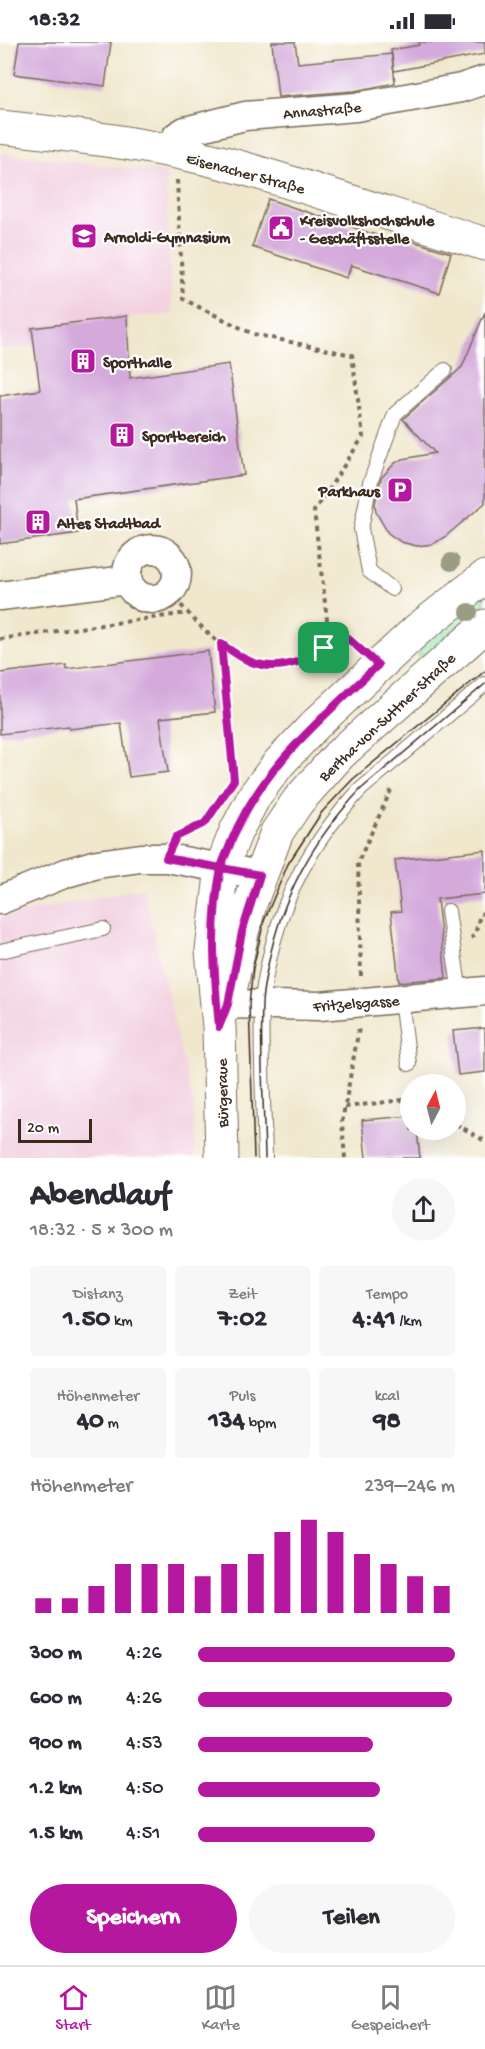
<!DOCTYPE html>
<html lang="de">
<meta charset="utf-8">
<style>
:root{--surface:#fff;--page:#f7f7f7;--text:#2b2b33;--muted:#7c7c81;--line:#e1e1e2;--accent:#b5179e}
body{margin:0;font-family:"Gochi Hand",sans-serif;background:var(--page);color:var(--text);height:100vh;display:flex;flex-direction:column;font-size:22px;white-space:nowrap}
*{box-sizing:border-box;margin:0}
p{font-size:20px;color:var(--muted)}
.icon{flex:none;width:33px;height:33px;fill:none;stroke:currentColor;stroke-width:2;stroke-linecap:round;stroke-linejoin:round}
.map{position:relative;height:1116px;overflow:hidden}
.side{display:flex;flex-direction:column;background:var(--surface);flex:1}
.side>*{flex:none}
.needle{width:39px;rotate:7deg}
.controls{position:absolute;left:400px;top:1032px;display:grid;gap:12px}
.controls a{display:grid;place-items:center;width:66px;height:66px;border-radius:50%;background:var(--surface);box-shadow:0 6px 24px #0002;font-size:30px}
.scale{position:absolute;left:18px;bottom:15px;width:74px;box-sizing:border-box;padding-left:6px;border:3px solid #3b2a1e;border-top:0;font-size:16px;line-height:21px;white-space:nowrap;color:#3b2a1e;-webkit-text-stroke:4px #fff;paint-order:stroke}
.pin{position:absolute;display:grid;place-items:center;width:51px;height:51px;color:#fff;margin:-26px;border-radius:12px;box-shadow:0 3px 9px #0006}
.round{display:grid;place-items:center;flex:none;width:63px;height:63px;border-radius:32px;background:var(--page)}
.head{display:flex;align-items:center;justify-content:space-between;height:102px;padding:0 30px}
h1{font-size:33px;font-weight:700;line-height:45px}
.stats{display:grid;grid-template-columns:repeat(3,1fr);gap:9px;height:102px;padding:6px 30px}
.stats div{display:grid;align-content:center;border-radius:6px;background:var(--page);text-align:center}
.stats b{font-size:26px;font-weight:700}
.stats small{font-size:16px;font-weight:400}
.stats p{font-size:16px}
.chart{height:168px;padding:12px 30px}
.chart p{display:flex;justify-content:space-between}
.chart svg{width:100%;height:108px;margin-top:6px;stroke:var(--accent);stroke-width:6}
.button{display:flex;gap:12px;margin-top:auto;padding:12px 30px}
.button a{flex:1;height:69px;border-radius:36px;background:var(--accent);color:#fff;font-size:24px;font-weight:700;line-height:69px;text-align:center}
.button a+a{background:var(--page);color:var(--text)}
ul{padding:0 30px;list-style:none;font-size:20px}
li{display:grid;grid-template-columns:96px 72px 1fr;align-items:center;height:45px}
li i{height:15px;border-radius:8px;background:var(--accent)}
.status{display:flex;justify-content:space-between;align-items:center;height:42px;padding:0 30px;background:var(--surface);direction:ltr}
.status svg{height:16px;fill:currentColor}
.menu{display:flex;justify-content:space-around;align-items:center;height:84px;border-top:2px solid var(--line);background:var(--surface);font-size:16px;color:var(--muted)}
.menu a{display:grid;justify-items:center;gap:3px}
.menu .selected{color:var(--accent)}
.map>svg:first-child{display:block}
.built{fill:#f2cfe0}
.green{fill:#8bde9f;stroke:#63845e;stroke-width:1.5}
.building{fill:#d4aadb}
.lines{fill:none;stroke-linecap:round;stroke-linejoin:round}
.lane-casing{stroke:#7a6c5b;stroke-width:16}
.street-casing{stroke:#7a6c5b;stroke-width:31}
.secondary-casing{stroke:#7a6c5b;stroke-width:35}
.path{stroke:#7a6c5b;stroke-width:4;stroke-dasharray:4.5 4.5;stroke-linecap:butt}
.lane{stroke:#fff;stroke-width:14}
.street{stroke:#fff;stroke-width:28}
.secondary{stroke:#fff;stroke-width:33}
.tram{stroke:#3b2a1e;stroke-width:1.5}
.tree{fill:#9a9d82}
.route-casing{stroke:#fff;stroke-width:12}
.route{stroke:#b5179e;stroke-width:8}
.labels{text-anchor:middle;stroke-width:4.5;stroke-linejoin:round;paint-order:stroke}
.street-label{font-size:16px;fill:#3b2a1e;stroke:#fff}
.poi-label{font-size:16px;font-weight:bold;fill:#3b2a1e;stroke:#fff;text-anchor:start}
</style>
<div class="status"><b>18:32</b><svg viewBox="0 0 49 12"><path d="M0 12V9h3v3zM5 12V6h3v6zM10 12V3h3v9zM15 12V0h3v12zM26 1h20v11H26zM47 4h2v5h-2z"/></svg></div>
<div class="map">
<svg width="485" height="1116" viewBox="0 0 485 1116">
<rect width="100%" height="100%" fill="#fff"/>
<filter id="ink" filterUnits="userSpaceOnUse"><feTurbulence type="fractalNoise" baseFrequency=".0167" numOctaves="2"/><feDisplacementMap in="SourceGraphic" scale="12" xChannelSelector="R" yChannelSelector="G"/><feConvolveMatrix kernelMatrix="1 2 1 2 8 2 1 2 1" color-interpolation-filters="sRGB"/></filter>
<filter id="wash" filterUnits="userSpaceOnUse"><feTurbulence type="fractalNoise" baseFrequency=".008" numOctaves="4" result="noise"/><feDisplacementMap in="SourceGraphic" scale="24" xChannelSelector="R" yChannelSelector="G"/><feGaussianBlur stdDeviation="1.35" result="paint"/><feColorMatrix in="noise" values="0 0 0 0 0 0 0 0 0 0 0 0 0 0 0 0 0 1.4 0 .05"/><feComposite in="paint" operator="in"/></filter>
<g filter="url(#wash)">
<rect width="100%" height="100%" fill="#f0e7cc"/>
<!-- built -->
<g class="built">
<path d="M0 111 166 131 172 272 127 275 130 336 40 348 34 303 0 308Z"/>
<path d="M143 846 193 1062 195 1116H0V875Z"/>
</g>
<!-- green -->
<path class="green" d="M485 550V562L457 586 445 601 424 620 415 608Z"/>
<g id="blocks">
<!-- building -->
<g class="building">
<path d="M19 0H111L105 44 14 32Z"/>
<path d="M272 0H295L298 21 392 12 395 41 354 49 278 55Z"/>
<path d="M419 0H485V12L394 29 391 8 419 3Z"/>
<path d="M268 157 391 198 393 193 451 211 439 251 351 223 347 236 252 205Z"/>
<path d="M485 270V461L446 494 433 502 417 504 401 500 388 491 376 470 375 461 381 436 395 421 403 417 435 411 403 377 462 325Z"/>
<path d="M127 274 130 336 229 322 244 433 74 457 78 491 0 502V354L40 348 32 286Z"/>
<path d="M208 609 215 670 160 676 168 730 129 735 121 681 69 687V684L0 692V631L66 623V627Z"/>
<path d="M485 808V852L437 857 446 936 399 940 391 870 401 869 395 818Z"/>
<path d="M485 986V1030L458 1033 453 989Z"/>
<path d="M411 1074V1088H417L420 1116H366L362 1078Z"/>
</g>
</g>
</g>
<g filter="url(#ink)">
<use href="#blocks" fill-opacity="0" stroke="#7a6c5b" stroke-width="1.5"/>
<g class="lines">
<!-- lane casing -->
<g class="lane-casing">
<g id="lane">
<path d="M392 547 369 529 361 487 370 441 395 372 445 328"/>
<path d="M448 869 460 952"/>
<path d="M0 909 103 887"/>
<path d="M401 957 409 1022"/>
<path d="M265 1116C264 1066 260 1015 262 964 262 951 265 937 268 923 282 854 312 799 361 747L485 642"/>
</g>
</g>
<!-- street casing -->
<g class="street-casing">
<g id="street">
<path d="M175 111 177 94 185 89 245 74 356 65 461 46 485 38"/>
<circle cx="152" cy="532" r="25"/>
<path d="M0 554 127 538"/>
<path d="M0 858 66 831 97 822 141 816H167L260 833"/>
<path d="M227 962 320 964 485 949"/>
</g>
</g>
<!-- secondary casing -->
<g class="secondary-casing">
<g id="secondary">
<path d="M0 85C82 94 167 104 246 127 326 151 405 177 485 202"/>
<path d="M227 964 242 890 250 862 277 790 298 759 340 712 485 584"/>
<path d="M222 1116 219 985 212 908 222 825 236 789 255 753 279 721 315 683 417 588 485 535"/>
</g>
</g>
<!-- path -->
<g class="path">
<path d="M177 138 183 257 253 292 352 313 363 395 314 469 328 586 324 606"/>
<path d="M169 550C196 579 226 618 268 624 282 626 300 620 313 614 323 609 333 599 343 592L359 605"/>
<path d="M0 597 188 571"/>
<path d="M221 602 234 735"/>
<path d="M182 791 205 781 209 775"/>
<path d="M471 896 475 893 480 872 485 871"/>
<path d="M361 934 358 820 391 748"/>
<path d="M345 1065 411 1057"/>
<path d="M456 1082 485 1099"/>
<path d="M345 1116 342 1080 359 986"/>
</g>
<!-- lane -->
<use href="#lane" class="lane"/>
<!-- street -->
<use href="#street" class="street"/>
<!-- secondary -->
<use href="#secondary" class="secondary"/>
<!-- tram -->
<g class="tram">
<path d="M254 1116 249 962 253 926 264 879 288 822 322 770 353 737 485 629"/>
<path d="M265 1116C264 1066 260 1015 262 964 262 951 265 937 268 923 282 854 312 799 361 747L485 642"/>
</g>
</g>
<!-- trees -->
<g class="tree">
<circle cx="451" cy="520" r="9"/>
<circle cx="469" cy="570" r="9"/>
</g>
</g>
<g class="lines" filter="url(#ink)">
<!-- route casing -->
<g class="route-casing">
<path id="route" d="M324 606 343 592 378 623C323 675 260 727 231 800 228 809 223 817 221 826 210 881 214 930 219 985L228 962 242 890 260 833 166 816 176 795 205 781 234 738 221 602C229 607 237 613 245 617 270 631 303 622 324 606"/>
</g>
<!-- route -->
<use href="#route" class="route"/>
</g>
<!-- icons -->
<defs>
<g id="civic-square" transform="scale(1.35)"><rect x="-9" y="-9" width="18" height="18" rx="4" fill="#b5179e" stroke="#fff"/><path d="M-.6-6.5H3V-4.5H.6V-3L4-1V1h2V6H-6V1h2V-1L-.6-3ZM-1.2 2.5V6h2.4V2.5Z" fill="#fff"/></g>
<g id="school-square" transform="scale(1.35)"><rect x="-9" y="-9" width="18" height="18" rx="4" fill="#b5179e" stroke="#fff"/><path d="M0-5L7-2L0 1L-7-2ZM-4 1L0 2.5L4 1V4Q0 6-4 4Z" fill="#fff"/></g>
<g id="building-square" transform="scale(1.35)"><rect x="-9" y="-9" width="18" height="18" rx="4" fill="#b5179e" stroke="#fff"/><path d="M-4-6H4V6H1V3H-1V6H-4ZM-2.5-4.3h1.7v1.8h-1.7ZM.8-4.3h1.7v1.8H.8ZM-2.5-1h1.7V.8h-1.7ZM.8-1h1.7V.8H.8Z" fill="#fff"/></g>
<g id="parking-square" transform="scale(1.35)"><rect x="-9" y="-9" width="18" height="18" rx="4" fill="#b5179e" stroke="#fff"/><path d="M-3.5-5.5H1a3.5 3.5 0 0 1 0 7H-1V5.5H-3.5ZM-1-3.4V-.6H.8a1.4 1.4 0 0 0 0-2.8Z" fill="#fff"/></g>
</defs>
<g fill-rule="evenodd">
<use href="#civic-square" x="281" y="186"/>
<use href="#school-square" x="84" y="194"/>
<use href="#building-square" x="83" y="319"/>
<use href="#building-square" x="122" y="393"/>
<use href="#parking-square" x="400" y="448"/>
<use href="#building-square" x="38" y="480"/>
</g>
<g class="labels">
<!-- street labels -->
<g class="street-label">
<text transform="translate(322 67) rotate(-5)" y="6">Annastraße</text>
<text transform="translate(246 130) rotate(15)" y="6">Eisenacher Straße</text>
<text transform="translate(386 674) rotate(-43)" y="6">Bertha-von-Suttner-Straße</text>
<text transform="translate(356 960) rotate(-4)" y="6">Fritzelsgasse</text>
<text transform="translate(221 1051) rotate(-91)" y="6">Bürgeraue</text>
</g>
<!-- poi labels -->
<g class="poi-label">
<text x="300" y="183">Kreisvolkshochschule<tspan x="300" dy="18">- Geschäftsstelle</tspan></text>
<text x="104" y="200">Arnoldi-Gymnasium</text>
<text x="103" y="325">Sporthalle</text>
<text x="142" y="399">Sportbereich</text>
<text x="380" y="454" text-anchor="end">Parkhaus</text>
<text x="57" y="486">Altes Stadtbad</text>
</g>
</g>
</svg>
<div class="controls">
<a><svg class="needle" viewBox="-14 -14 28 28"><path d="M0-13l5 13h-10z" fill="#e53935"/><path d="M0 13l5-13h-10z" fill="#7c7c81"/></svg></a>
</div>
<div class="scale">20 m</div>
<div class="pin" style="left:324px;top:606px;background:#1e9e55"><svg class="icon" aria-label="arrive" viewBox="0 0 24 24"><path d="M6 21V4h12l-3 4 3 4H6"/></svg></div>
</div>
<section class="side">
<div class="head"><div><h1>Abendlauf</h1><p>18:32 · 5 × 300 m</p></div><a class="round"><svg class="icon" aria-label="share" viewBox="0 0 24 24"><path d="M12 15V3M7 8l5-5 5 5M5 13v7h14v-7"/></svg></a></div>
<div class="stats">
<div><p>Distanz</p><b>1.50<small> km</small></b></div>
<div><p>Zeit</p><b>7:02</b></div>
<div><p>Tempo</p><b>4:41<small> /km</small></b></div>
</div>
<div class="stats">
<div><p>Höhenmeter</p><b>40<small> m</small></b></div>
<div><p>Puls</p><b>134<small> bpm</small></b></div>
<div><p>kcal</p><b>98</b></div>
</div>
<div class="chart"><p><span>Höhenmeter</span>239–246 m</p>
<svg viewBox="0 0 160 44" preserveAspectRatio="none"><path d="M5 44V38M15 44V38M25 44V33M35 44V24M45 44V24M55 44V24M65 44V29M75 44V24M85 44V20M95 44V11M105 44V6M115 44V11M125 44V20M135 44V24M145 44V29M155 44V33"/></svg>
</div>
<ul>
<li><b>300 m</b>4:26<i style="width:100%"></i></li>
<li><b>600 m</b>4:26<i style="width:99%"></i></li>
<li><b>900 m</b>4:53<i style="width:68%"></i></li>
<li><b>1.2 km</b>4:50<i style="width:71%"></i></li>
<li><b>1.5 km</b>4:51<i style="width:69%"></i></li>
</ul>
<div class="button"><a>Speichern</a><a>Teilen</a></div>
</section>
<nav class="menu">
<a class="selected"><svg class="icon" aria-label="home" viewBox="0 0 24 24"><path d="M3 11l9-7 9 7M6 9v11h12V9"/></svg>Start</a>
<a><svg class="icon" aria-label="map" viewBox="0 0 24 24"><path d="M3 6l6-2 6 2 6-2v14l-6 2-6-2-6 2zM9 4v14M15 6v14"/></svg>Karte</a>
<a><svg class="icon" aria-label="saved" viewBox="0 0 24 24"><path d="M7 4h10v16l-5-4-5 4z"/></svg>Gespeichert</a>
</nav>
